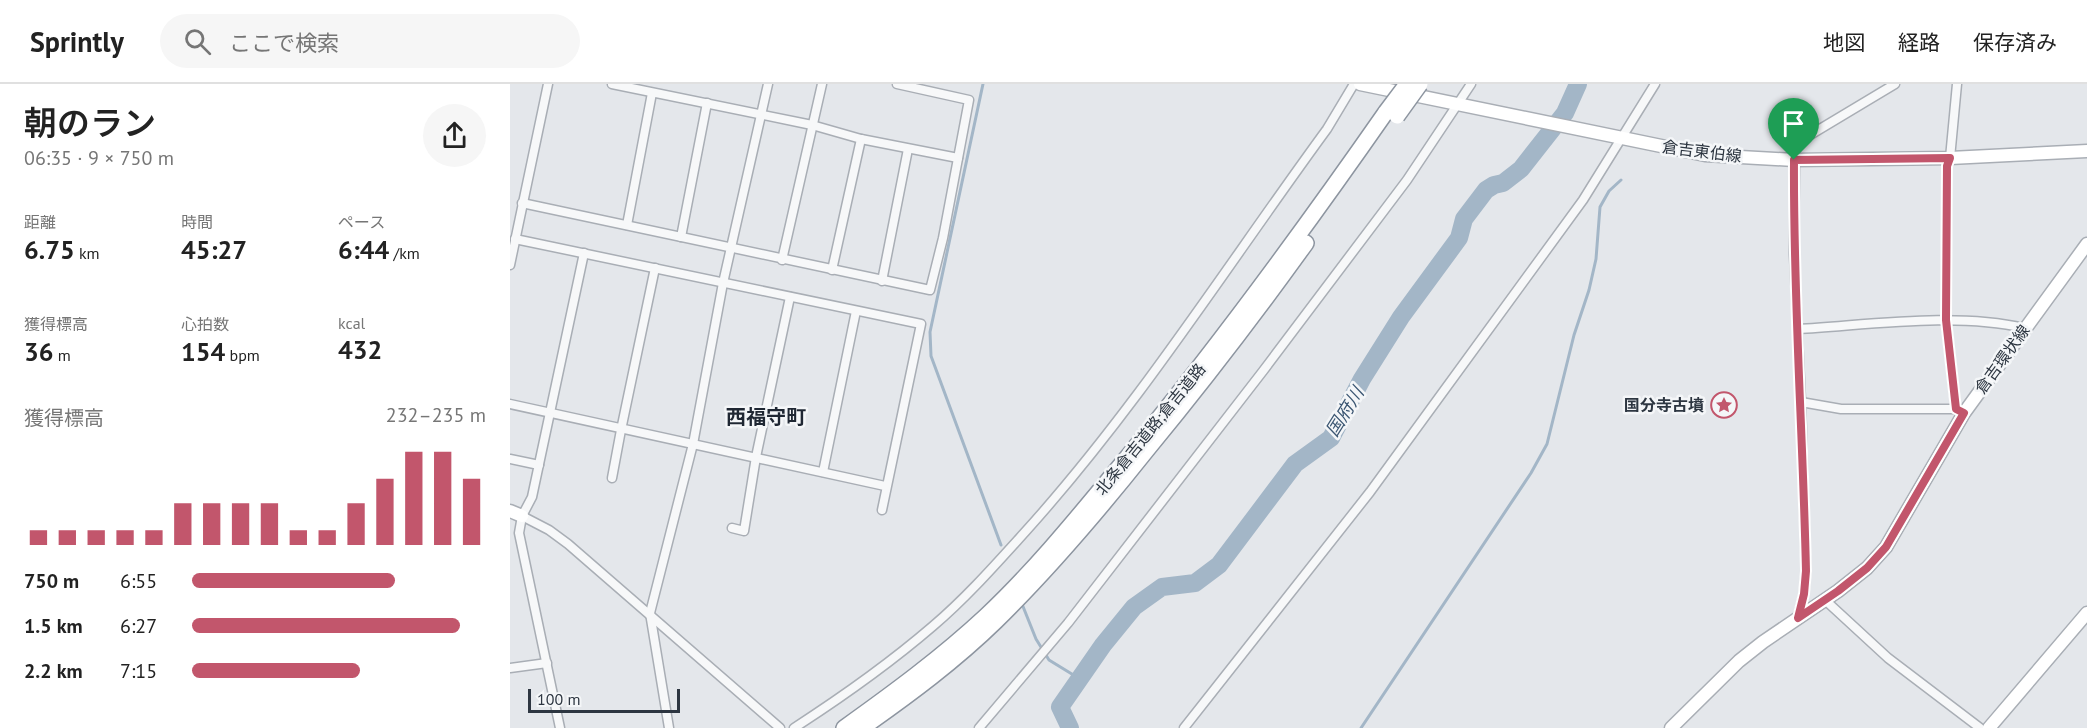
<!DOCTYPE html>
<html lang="ja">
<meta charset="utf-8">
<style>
:root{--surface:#fff;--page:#f6f6f6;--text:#222;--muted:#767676;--line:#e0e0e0;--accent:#c2566c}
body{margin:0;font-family:"PT Sans","Noto Sans JP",sans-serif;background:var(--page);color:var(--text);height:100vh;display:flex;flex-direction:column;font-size:22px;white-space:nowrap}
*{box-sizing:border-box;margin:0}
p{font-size:20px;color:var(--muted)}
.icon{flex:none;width:33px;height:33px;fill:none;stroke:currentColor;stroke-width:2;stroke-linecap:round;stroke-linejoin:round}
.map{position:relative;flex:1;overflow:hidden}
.drawer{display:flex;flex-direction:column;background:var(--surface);width:510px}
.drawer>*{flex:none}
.scale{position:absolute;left:18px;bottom:15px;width:152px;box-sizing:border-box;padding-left:6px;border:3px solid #2d3641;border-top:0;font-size:16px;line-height:21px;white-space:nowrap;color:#2d3641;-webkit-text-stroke:4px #f4f6f8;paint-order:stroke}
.pin{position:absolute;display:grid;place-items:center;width:51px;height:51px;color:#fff;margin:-62px -26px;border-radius:50% 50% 50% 0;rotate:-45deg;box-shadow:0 0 6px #0007}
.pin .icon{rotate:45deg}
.round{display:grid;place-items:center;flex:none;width:63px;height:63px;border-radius:32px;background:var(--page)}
.headline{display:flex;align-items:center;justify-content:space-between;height:102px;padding:0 24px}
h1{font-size:33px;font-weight:600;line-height:45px}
.figures{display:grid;grid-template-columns:repeat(3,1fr);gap:9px;height:102px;padding:6px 24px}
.figures div{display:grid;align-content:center}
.figures b{font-size:26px;font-weight:600}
.figures small{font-size:16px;font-weight:400}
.figures p{font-size:16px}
.chart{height:168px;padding:12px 24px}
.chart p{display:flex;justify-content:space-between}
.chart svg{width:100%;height:108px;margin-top:6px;stroke:var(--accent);stroke-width:6}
ul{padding:0 24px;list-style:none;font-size:20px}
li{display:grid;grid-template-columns:96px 72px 1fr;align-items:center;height:45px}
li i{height:15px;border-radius:8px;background:var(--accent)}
header{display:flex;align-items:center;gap:36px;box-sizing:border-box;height:84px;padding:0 30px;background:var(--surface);border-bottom:2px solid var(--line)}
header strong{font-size:28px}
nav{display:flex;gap:33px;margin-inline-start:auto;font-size:21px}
.search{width:420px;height:54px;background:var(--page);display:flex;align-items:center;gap:15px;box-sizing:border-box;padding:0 21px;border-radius:33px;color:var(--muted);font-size:22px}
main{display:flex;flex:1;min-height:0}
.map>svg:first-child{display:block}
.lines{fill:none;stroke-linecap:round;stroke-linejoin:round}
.stream{stroke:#a3b6c7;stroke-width:3}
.river{stroke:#a3b6c7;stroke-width:18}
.street-casing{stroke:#a9aeb5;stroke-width:11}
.secondary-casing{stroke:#a9aeb5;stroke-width:15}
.highway-casing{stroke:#8d95a0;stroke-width:18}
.street{stroke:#f7f8f9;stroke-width:8}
.secondary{stroke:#fff;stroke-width:12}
.highway{stroke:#fff;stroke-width:15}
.highway-bridge-casing{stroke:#8d95a0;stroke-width:18;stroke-linecap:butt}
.highway-bridge{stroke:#fff;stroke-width:15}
.route-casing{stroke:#fff;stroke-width:12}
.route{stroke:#c2566c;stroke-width:8}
.labels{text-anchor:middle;stroke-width:5;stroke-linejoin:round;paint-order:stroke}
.street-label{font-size:16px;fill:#2d3641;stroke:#f4f6f8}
.poi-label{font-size:16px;font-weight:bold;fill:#2d3641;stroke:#f4f6f8;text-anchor:end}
.water-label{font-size:18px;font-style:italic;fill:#3b5672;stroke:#f4f6f8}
.quarter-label{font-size:20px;font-weight:bold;fill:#1f2733;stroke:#f4f6f8}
</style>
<header>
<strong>Sprintly</strong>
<div class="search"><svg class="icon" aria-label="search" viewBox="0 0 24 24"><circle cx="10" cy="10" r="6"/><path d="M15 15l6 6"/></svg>ここで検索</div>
<nav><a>地図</a><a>経路</a><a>保存済み</a></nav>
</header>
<main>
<section class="drawer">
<div class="headline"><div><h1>朝のラン</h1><p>06:35 · 9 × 750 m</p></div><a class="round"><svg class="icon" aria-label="share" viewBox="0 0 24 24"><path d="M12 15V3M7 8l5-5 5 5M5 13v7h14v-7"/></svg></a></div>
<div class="figures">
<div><p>距離</p><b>6.75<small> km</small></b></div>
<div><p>時間</p><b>45:27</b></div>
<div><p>ペース</p><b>6:44<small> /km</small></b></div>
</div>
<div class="figures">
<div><p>獲得標高</p><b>36<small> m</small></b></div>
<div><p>心拍数</p><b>154<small> bpm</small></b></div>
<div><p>kcal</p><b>432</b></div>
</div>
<div class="chart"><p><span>獲得標高</span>232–235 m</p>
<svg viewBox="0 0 160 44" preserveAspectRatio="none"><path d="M5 44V38M15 44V38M25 44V38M35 44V38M45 44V38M55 44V27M65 44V27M75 44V27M85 44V27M95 44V38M105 44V38M115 44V27M125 44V17M135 44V6M145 44V6M155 44V17"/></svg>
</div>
<ul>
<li><b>750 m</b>6:55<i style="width:69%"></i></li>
<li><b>1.5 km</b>6:27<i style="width:91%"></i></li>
<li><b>2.2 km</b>7:15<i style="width:57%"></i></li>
</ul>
</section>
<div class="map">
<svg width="1577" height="644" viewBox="0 0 1577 644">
<rect width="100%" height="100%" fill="#e4e7eb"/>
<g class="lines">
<!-- stream -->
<g class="stream">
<path d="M473 0 420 248 421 272 491 461"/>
<path d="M512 520 526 555 539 576 570 595"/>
<path d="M851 644 1021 389 1037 360 1064 251 1079 206 1086 175 1090 123 1099 107 1111 96"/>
</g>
<!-- river -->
<path class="river" d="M560 644 550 623 593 561 624 523 652 503 685 499 709 481 785 380 821 354 852 295 891 233 949 154 954 135 976 106 984 101 993 99 1011 85 1055 29 1068 0"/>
<!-- street casing -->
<g class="street-casing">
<g id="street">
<path d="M102 0 302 41 351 55 448 74"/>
<path d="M12 119 420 206 433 154 459 16 387 0"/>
<path d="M117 141 142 9"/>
<path d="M171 153 197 19"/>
<path d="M5 155 411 240 372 426"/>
<path d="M272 176 312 0"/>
<path d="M0 181 38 0"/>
<path d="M322 186 351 55"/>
<path d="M372 197 398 65"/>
<path d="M1288 245C1359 241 1445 228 1514 244"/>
<path d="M1291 318 1331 325H1446L1449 327"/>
<path d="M0 320 375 402"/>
<path d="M1446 325 1436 236 1437 82 1440 74 1447 0"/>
<path d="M0 375 29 381"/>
<path d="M313 388 346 227"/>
<path d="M102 394 111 346 145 184"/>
<path d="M12 432 39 446 58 460 270 644"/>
<path d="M222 444 234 447 246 373 280 213"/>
<path d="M1315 516 1378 574 1470 644"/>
<path d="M1288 533 1294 510 1296 487 1291 318 1284 170 1285 68 1290 57 1385 0"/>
<path d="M0 584 37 579"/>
<path d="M50 644 9 449 12 432 22 413 74 169"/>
<path d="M159 644 140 529 183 360 213 199 258 0"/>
<path d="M284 644C332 613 380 579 423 542 456 514 486 480 515 448 628 323 718 180 817 45L844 0"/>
<path d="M469 644 558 539 753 287 897 96 961 0"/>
<path d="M674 644 860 408 1073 116 1145 0"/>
</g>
</g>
<!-- secondary casing -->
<g class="secondary-casing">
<g id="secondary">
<path d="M850 0 1195 71 1284 76 1440 74 1577 67"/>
<path d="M0 427 12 432"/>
<path d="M1161 644 1229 577 1253 558 1328 507 1357 484 1376 463 1454 329 1577 160"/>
<path d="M1479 644 1577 529"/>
</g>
</g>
<!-- highway casing -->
<g class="highway-casing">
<g id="highway">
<path d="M334 644C383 609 432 573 476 532 527 484 571 429 615 376 707 264 793 147 876 28"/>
<path d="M352 644C399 611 445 577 486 537 540 484 589 426 636 367 692 299 745 230 796 159"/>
</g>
</g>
<!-- street -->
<use href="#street" class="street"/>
<!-- secondary -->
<use href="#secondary" class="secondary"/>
<!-- highway -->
<use href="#highway" class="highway"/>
<!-- highway-bridge casing -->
<g class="highway-bridge-casing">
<g id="highway-bridge">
<path d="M876 28 897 0"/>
<path d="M887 32 910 0"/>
</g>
</g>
<!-- highway-bridge -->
<use href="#highway-bridge" class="highway-bridge"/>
</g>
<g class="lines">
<!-- route casing -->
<g class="route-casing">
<path id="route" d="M1440 74 1437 82 1436 236 1446 325 1454 329 1376 463 1357 484 1328 507 1288 534 1294 510 1296 487C1293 350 1283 213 1284 76Z"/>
</g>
<!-- route -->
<use href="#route" class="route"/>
</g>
<!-- icons -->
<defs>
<g id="sight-ring" transform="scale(1.35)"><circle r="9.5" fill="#f4f6f8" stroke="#c2566c" stroke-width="1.5"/><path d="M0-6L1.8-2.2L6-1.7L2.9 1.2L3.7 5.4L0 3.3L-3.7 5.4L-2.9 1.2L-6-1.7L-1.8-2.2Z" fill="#c2566c"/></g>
</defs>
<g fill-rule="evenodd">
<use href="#sight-ring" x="1214" y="321"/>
</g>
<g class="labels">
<!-- street labels -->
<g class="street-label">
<text transform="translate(1192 67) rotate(7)" y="6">倉吉東伯線</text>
<text transform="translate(1492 275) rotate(-54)" y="6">倉吉環状線</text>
<text transform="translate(640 345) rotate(-51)" y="6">北条倉吉道路;倉吉道路</text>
</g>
<!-- poi labels -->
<g class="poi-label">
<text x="1194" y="327">国分寺古墳</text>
</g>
<!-- water labels -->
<g class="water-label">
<text transform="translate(835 328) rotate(-58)" y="6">国府川</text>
</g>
<!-- quarter labels -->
<g class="quarter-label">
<text x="256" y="340">西福守町</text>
</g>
</g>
</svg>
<div class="scale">100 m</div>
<div class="pin" style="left:1284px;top:76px;background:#1e9e55"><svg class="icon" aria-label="arrive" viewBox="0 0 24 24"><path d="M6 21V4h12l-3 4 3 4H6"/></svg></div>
</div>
</main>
